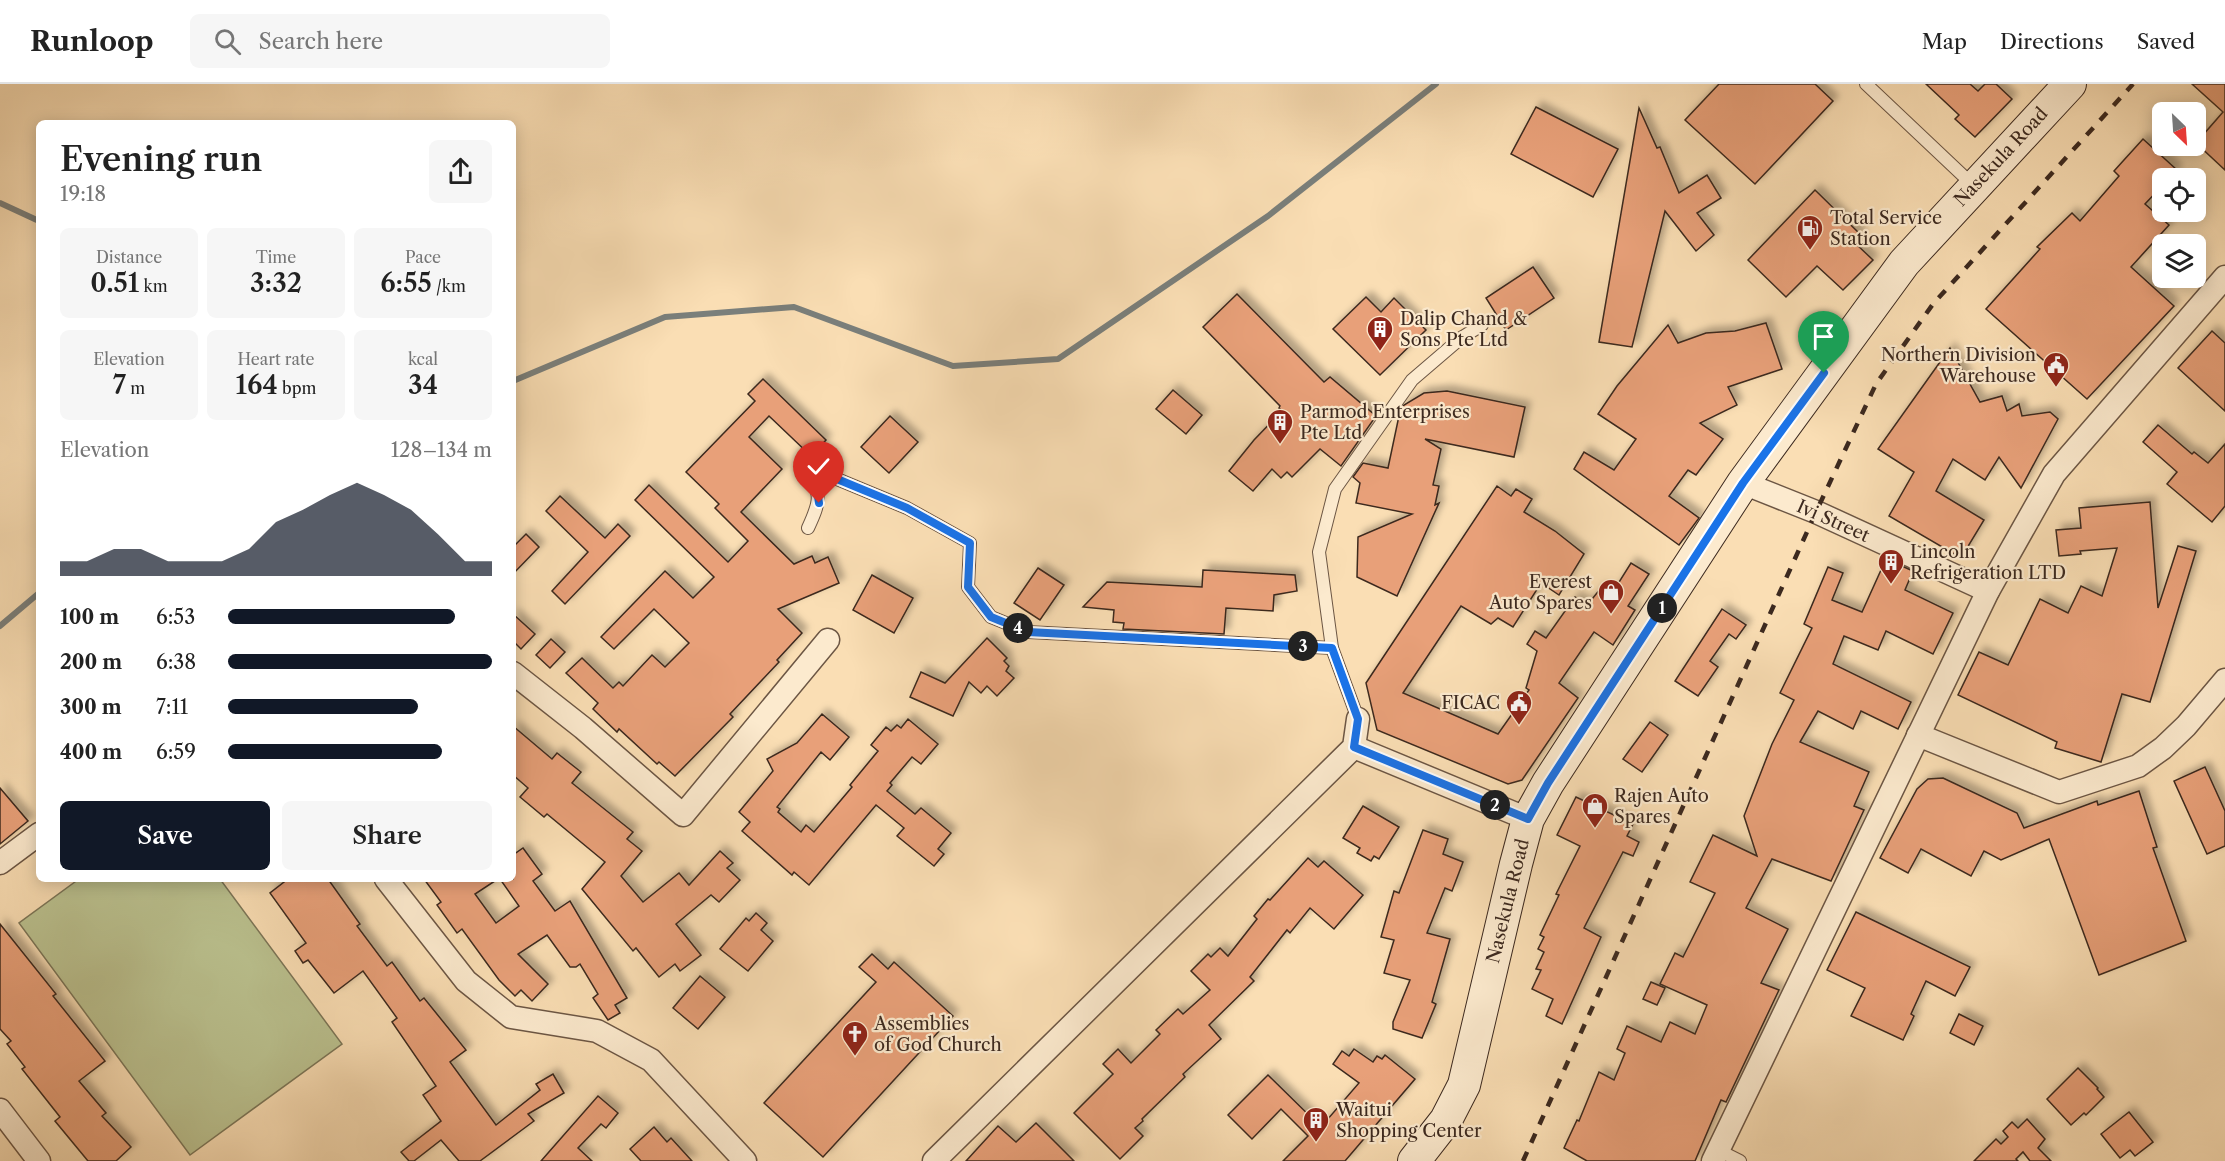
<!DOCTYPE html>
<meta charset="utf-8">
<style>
:root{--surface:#fff;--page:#f6f6f6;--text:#222;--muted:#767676;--line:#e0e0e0;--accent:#111827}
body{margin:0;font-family:"Libre Caslon Text",serif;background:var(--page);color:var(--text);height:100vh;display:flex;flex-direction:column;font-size:22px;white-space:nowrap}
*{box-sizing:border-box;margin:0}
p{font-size:20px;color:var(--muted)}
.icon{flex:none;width:33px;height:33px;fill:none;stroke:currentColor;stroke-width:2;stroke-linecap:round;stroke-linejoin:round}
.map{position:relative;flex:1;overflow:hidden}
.side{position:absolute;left:36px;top:36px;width:480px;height:762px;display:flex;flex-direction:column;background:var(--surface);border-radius:9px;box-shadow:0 3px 15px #0003}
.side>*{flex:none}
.needle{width:39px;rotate:155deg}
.controls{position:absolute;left:2152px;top:18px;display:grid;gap:12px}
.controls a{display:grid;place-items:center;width:54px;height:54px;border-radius:9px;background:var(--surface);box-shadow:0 3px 15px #0003;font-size:30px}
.pin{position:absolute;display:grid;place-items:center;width:51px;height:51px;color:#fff;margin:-62px -26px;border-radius:50% 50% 50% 0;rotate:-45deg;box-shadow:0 0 6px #0007}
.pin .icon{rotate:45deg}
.km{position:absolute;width:30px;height:30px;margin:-15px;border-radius:50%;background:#222;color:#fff;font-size:16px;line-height:30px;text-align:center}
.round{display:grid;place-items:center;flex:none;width:63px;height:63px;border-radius:9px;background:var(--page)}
.headline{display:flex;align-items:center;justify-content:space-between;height:102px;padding:0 24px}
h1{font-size:33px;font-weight:600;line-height:45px}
.metrics{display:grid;grid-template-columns:repeat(3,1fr);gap:9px;height:102px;padding:6px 24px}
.metrics div{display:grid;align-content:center;border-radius:9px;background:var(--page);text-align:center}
.metrics b{font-size:26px;font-weight:600}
.metrics small{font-size:16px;font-weight:400}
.metrics p{font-size:16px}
.chart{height:168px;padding:12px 24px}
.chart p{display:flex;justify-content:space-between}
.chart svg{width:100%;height:108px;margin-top:6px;fill:var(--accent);opacity:.7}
.primary-button{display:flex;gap:12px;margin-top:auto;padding:12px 24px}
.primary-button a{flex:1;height:69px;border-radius:9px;background:var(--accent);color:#fff;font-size:24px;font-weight:600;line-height:69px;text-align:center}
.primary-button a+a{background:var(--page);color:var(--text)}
ul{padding:0 24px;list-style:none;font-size:20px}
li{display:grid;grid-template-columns:96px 72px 1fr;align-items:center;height:45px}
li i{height:15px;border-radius:8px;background:var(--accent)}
header{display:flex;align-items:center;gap:36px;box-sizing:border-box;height:84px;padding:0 30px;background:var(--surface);border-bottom:2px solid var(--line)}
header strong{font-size:28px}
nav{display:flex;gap:33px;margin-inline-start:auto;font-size:21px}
.search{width:420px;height:54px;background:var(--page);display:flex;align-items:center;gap:15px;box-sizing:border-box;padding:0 21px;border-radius:9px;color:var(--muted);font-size:22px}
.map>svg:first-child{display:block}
.green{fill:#bbc290;stroke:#7c7658;stroke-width:1.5}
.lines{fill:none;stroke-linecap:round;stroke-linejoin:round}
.stream{stroke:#7a7f7b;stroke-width:6}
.building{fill:#e8a079;stroke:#3c291f;stroke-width:1.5;filter:url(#shadow)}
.lane-casing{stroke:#6c5644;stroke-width:14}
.street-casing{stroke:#6c5644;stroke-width:25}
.secondary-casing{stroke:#3c291f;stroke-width:34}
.lane{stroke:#fceace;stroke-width:12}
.street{stroke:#fceace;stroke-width:22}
.secondary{stroke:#fceace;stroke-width:32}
.rail{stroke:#3c291f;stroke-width:4.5;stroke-dasharray:10 10;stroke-linecap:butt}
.route-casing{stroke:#fff;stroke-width:12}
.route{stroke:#1a73e8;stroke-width:8}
.labels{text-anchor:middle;stroke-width:4.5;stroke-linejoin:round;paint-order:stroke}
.street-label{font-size:18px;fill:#3c291f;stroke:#fceace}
.poi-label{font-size:18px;fill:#3c291f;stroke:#fceace;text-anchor:start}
</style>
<header>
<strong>Runloop</strong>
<div class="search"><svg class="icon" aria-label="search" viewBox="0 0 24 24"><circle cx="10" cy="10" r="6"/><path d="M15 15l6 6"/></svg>Search here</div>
<nav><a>Map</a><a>Directions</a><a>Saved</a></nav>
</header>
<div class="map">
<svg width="2225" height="1077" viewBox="0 0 2225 1077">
<defs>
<filter id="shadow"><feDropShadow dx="5.5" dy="-5.5" stdDeviation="3" flood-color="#0004"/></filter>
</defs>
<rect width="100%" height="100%" fill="#fadeb4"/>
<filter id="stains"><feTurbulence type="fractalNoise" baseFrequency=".00333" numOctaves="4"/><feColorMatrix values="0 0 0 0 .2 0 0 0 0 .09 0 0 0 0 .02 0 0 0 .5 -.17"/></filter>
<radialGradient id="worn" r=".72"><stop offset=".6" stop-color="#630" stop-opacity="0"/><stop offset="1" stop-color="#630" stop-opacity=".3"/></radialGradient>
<!-- green -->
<path class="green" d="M79 795H220L342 960 190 1071 19 839Z"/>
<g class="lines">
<!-- stream -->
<g class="stream">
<path d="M0 119 39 137"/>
<path d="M513 297 665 233 794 223 953 282 1058 275 1268 132 1436 0"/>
<path d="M0 542 39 509"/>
</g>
</g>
<!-- building -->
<g class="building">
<path d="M1719 0H1815L1833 17 1755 100 1685 36Z"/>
<path d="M1926 0H1970L1978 7 1985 0H1996L2012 15 1975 53 1955 35 1959 31Z"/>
<path d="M2192 0H2225V86L2196 59 2223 28Z"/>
<path d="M1536 23 1618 65 1593 113 1511 70Z"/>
<path d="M1639 24 1657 64 1660 63 1679 109 1707 91 1721 114 1697 129 1714 151 1696 167 1665 127 1632 263 1599 258Z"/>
<path d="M2143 55 2177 86 2169 94H2163V101L2145 120 2169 141 2131 183 2174 222 2087 315 1986 225 2040 165 2037 163 2072 129 2080 137 2119 92 2114 87Z"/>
<path d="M1815 106 1861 151 1854 158 1873 176 1843 206 1817 182 1786 213 1748 176Z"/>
<path d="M1533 183 1554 214 1506 246 1486 214Z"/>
<path d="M1237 210 1324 298 1330 293 1376 332 1341 382 1320 365 1292 393 1287 388 1281 394 1272 385 1253 407 1229 387 1254 356 1282 327 1279 324 1280 322 1203 243Z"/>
<path d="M1366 213 1381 228 1394 214 1426 246 1380 291 1333 245Z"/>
<path d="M1766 239 1782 285 1728 303 1737 321 1700 339 1723 355 1696 391 1688 386 1669 412 1699 434 1679 461 1574 385 1584 368 1614 386 1636 355 1598 330 1617 302 1668 241 1678 259 1706 249 1735 247Z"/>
<path d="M2212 247 2225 259V327L2178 284Z"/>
<path d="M1950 264 1980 318 2002 312 2007 327 2019 320 2022 332 2050 328 2058 335 2021 404 1999 373 1985 396 1953 375 1936 407 1984 436 1961 474 1889 432 1914 388 1878 365Z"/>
<path d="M763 295 826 356 811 372 769 332 749 353 782 385 741 428 794 480 812 472 815 479 828 473 839 499 778 525 802 549 777 576 779 578 730 630 733 633 675 692 659 678 657 680 619 645 617 648 593 625 598 619 566 589 582 574 613 604 619 598 623 602 652 571 665 583 689 559 654 525 614 565 601 553 665 487 693 514 714 493 635 416 649 401 728 478 748 457 715 424 719 420 686 388 755 317 748 310Z"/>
<path d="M1173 306 1202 331 1186 350 1156 325Z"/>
<path d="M1447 307 1525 323 1514 373 1425 355 1441 365 1433 401 1439 402 1435 421 1439 419 1397 512 1357 493 1358 453 1412 430 1356 419 1360 399 1353 393 1363 379 1388 384 1400 327 1404 321 1424 309Z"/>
<path d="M890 332 918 358 889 389 861 363Z"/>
<path d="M2158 341 2192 370 2194 368 2208 379 2225 360V422L2212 438 2167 400 2177 388 2143 358Z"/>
<path d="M1497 402 1511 412 1516 405 1532 415 1524 428 1555 447 1584 470 1559 511 1541 499 1513 543 1498 534 1491 540 1461 522 1403 609 1498 650 1529 606 1526 604 1537 567 1527 560 1535 547 1546 554 1575 513 1588 520 1601 504 1611 511 1631 479 1649 490 1628 522 1635 526 1613 561 1594 548 1559 599 1578 614 1522 696 1508 700 1377 646 1366 599Z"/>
<path d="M560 412 605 454 618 440 630 452 565 520 552 507 588 468 546 427Z"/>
<path d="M2150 418 2158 524 2178 462 2196 467 2150 618 2122 610 2101 678 2055 664 2057 658 1958 611 1979 568 2008 581 2040 515 2068 529 2081 502 2102 512 2117 464 2080 467 2081 470 2059 472 2056 446 2081 444 2079 424Z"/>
<path d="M526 450 539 463 513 490V463Z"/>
<path d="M1886 475 1913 487 1905 506 1953 529 1933 570 1886 547 1878 566 1844 552 1833 580 1911 618 1898 645 1861 627 1853 645 1818 627 1800 658 1869 688 1854 722 1864 726 1831 797 1772 775 1746 824 1788 845 1761 899 1779 906 1726 1018 1721 1016 1695 1077H1587L1564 1064 1577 1036 1579 1037 1599 988 1614 996 1625 969 1617 965 1627 942 1661 958 1670 938 1695 950 1707 921 1660 900 1675 869 1683 873 1715 809 1690 798 1713 751 1757 772 1744 732 1772 660 1794 616 1780 609 1812 544 1804 540 1828 483 1843 489 1832 516 1862 528Z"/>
<path d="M1038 484 1064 501 1040 536 1014 519Z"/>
<path d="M1203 486 1295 491 1297 507 1274 511 1273 527 1226 524 1224 550 1123 545 1124 539 1113 538 1114 526 1083 523 1107 498 1202 503Z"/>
<path d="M872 491 913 514 894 549 853 526Z"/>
<path d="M1722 525 1746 541 1736 555 1729 550 1710 577 1718 583 1698 612 1675 597Z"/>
<path d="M513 530 535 550 521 565 513 557Z"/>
<path d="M987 554 1007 574 1004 577 1009 582 1006 587 1014 594 997 612 987 602 981 609 969 598 953 632 910 613 921 588 945 599Z"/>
<path d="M551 555 565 568 550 584 536 571Z"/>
<path d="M822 630 849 653 830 676 821 668 777 723 780 725 778 728 801 748 806 741 814 748 852 703 850 701 878 667 871 661 886 643 891 647 897 641 901 644 908 635 938 660 921 680 912 673 890 699 892 701 887 707 915 730 921 724 951 749 938 765 944 770 934 782 897 752 904 744 876 721 809 801 794 788 792 791 742 747 750 738 739 728 773 687 767 675 797 659Z"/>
<path d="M1650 638 1668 651 1642 688 1623 675Z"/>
<path d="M513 642 552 675 557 669 581 688 572 699 633 748 627 755 642 767 621 792 643 818 679 789 689 801 720 767 733 779 727 784 740 796 719 818 711 811 676 840 701 871 680 887 675 880 659 893 636 864 633 867 582 805 605 778 547 730 544 733 520 713 528 704 513 691Z"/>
<path d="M2205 683 2225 727V762L2207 770 2174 697Z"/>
<path d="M1943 694 2017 729 2024 744 2097 717 2098 721 2139 707 2157 763 2153 764 2186 857 2099 891 2049 755 2001 776 1984 767 1971 792 1921 765 1908 789 1880 774 1917 705 1928 695Z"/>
<path d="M0 704 28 737 0 760Z"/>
<path d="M1576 713 1633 740 1627 752 1639 758 1633 772 1623 768 1584 844 1601 853 1562 940 1546 932 1553 915 1532 905 1541 886 1536 885 1544 868 1538 865 1544 853 1540 851 1559 811 1556 810 1580 762 1557 751Z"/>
<path d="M1363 722 1399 743 1379 775 1374 772 1371 777 1357 769 1360 764 1343 754Z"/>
<path d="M1423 746 1448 755 1443 770 1463 778 1452 807 1445 804 1427 849 1450 855 1432 918 1436 920 1422 954 1393 945V938L1410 896 1384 889 1394 856 1381 853 1394 807 1399 809Z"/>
<path d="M523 764 542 790 533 797 555 827 570 817 627 914 615 921 620 929 608 936 593 914 598 910 580 880 576 883H570L547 851 518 870 548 900 532 917 521 906 515 912 499 896 462 845 457 849 437 821 441 818 424 795H498L475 810 496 839 519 822 500 795H513V771Z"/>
<path d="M1308 774 1318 783 1324 777 1363 811 1334 845 1310 824 1290 849 1287 846 1250 893 1254 897 1209 941 1221 955 1183 990 1185 993 1142 1035 1143 1037 1135 1044 1143 1052 1120 1075 1074 1029 1113 990 1103 980 1118 965 1131 979 1160 950 1156 946 1178 925 1183 930 1210 906 1191 887 1208 870 1211 873 1220 864 1228 872 1257 835 1254 832 1268 815 1270 816Z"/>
<path d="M288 795H328L360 840 357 842 387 882 392 878 420 917 424 914 466 966 450 978 496 1041 540 1006 536 1000 553 990 564 1009 528 1030 534 1037 480 1077H459L441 1056 414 1077H409L401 1068 441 1037 423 1011 436 1002 392 938 397 934 363 887 334 909 308 876 303 879 295 867 306 859 270 809Z"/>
<path d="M1856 828 1970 883 1955 912 1926 897 1911 930 1914 932 1903 956 1851 932 1865 904 1827 886Z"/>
<path d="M756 829 767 839 761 846 773 857 748 887 720 865 746 834 749 837Z"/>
<path d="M0 840 56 910 53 912 105 977 79 997 106 1029 102 1032 131 1063 116 1077H88L55 1037 60 1033 22 985 25 983 7 960 11 957 0 945Z"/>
<path d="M872 870 888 885 894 878 953 932 823 1073 764 1019 876 898 859 883Z"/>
<path d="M700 892 725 913 698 945 673 924Z"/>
<path d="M1651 898 1665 904 1657 921 1643 915Z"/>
<path d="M1959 930 1983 942 1974 961 1950 949Z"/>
<path d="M1354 965 1373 978 1377 972 1382 975 1385 971 1415 995 1345 1077H1283L1308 1052 1281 1025 1252 1055 1228 1031 1268 991 1321 1043 1359 999 1333 980 1342 967 1349 972Z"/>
<path d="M2078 984 2098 1004 2097 1005 2104 1013 2086 1031 2084 1029 2071 1041 2047 1015Z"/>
<path d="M598 1012 618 1029 606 1044 601 1040 578 1064 592 1077H541Z"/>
<path d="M2129 1028 2153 1058 2135 1072 2130 1066 2120 1074 2101 1050Z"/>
<path d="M2027 1035 2045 1055 2038 1064 2051 1077H2030L2023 1068 2016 1075 2018 1077H1974L1996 1055 2001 1060 2008 1053 2003 1047 2012 1038 2018 1044Z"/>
<path d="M1036 1039 1074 1077H966L998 1042 1016 1058Z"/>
<path d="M654 1043 667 1058 671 1054 692 1077H641L630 1065Z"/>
</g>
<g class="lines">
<!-- lane casing -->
<g class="lane-casing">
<g id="lane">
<path d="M1866 0 1974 102"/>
<path d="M808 444C821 416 821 412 808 383L907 424 970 459 968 503 991 533 1028 548 1332 564"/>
<path d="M1358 635 1332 564 1319 468 1335 405 1412 296 1461 254 1482 241"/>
<path d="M1718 1066 1740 1077"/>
</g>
</g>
<!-- street casing -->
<g class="street-casing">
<g id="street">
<path d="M1743 399 1816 428 1988 507"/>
<path d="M513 589 583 644 683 731 828 556"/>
<path d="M1918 651 2059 708 2138 682 2163 664 2186 642 2225 596"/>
<path d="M1354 663 1528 735"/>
<path d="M0 779 39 750"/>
<path d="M386 795 466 897 511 933 597 947 651 976 745 1077"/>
<path d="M0 1026 39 1077"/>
<path d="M934 1077 1354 663 1358 635"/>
<path d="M1713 1077 1988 507 2054 390 2225 193"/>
</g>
</g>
<!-- secondary casing -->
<g class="secondary-casing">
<path id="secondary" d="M1414 1077 1446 1036 1464 1001 1516 780 1528 735 1548 699 1743 399 1904 179 2070 0"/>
</g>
<!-- lane -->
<use href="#lane" class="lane"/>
<!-- street -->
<use href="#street" class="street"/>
<!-- secondary -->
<use href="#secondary" class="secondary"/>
<!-- rail -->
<path class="rail" d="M1523 1077 1816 428 1876 300 1933 220 2133 0"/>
</g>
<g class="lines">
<!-- route casing -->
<g class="route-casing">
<path id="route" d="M819 419 816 399 808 383 907 424 970 459 968 503 991 533 1028 548 1332 564 1358 635 1354 663 1528 735 1548 699 1743 399 1824 289"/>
</g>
<!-- route -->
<use href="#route" class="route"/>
</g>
<!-- icons -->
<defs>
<g id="fuel-pin" transform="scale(1.35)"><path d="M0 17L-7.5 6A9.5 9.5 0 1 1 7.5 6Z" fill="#8f2418" stroke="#fceace"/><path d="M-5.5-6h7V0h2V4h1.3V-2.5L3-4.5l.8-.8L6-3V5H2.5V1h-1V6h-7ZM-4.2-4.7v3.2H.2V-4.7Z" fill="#fff"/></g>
<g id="building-pin" transform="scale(1.35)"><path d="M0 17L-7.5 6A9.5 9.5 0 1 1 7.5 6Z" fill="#8f2418" stroke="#fceace"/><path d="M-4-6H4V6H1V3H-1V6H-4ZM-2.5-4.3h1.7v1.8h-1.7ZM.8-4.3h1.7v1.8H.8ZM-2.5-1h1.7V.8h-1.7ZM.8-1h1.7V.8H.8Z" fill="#fff"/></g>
<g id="civic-pin" transform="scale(1.35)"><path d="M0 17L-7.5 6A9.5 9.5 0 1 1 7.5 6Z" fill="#8f2418" stroke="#fceace"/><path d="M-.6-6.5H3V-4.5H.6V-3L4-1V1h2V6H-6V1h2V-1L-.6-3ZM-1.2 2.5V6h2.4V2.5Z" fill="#fff"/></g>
<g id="shop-pin" transform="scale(1.35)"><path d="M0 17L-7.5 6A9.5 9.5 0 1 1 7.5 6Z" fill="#8f2418" stroke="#fceace"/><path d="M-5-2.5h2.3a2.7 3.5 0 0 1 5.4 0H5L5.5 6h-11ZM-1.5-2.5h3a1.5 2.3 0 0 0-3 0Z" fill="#fff"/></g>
<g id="church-pin" transform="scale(1.35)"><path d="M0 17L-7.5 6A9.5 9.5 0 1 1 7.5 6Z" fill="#8f2418" stroke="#fceace"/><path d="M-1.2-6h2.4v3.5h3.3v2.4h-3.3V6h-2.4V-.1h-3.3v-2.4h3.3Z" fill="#fff"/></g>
</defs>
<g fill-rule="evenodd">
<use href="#fuel-pin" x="1810" y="144"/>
<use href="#building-pin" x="1380" y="245"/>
<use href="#civic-pin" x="2056" y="281"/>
<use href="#building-pin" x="1280" y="338"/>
<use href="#building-pin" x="1891" y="478"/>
<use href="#shop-pin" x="1611" y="508"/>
<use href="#civic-pin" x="1519" y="619"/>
<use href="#shop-pin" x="1595" y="722"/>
<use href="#church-pin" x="855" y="950"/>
<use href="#building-pin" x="1316" y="1036"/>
</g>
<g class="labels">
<!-- street labels -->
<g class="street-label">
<text transform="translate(2001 73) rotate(-47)" y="6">Nasekula Road</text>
<text transform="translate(1833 437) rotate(24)" y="6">Ivi Street</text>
<text transform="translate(1508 817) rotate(-76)" y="6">Nasekula Road</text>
</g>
<!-- poi labels -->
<g class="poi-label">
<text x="1830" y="140">Total Service<tspan x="1830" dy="21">Station</tspan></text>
<text x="1400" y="241">Dalip Chand &amp;<tspan x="1400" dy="21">Sons Pte Ltd</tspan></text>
<text x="2036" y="277" text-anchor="end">Northern Division<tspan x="2036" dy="21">Warehouse</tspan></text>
<text x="1300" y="334">Parmod Enterprises<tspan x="1300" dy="21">Pte Ltd</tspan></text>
<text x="1910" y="474">Lincoln<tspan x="1910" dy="21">Refrigeration LTD</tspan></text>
<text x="1592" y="504" text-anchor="end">Everest<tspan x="1592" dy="21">Auto Spares</tspan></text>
<text x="1500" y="625" text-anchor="end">FICAC</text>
<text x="1614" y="718">Rajen Auto<tspan x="1614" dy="21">Spares</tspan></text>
<text x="874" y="946">Assemblies<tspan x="874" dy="21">of God Church</tspan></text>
<text x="1336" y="1032">Waitui<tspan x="1336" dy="21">Shopping Center</tspan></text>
</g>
</g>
<rect width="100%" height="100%" filter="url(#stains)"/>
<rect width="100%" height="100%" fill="url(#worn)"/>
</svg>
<div class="controls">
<a><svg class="needle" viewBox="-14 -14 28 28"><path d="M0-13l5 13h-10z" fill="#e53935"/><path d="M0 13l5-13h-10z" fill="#767676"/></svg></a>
<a><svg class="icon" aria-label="locate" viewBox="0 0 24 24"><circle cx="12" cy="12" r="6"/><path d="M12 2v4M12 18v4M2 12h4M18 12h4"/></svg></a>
<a><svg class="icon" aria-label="layers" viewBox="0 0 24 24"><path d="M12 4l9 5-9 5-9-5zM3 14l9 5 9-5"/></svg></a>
</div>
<div class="pin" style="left:1824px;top:289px;background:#1e9e55"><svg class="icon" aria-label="arrive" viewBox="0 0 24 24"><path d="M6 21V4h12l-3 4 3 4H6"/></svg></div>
<div class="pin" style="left:819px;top:419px;background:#d93025"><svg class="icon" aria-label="check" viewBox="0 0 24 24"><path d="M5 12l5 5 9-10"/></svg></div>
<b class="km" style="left:1662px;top:524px">1</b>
<b class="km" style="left:1495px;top:721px">2</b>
<b class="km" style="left:1303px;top:562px">3</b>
<b class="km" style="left:1018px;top:544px">4</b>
<section class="side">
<div class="headline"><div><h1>Evening run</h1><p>19:18</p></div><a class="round"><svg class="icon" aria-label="share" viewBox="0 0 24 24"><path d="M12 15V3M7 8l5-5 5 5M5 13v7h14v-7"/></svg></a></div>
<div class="metrics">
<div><p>Distance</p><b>0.51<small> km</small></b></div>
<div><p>Time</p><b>3:32</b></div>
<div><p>Pace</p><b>6:55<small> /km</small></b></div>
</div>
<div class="metrics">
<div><p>Elevation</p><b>7<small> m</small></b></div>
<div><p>Heart rate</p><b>164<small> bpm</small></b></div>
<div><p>kcal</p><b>34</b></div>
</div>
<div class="chart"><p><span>Elevation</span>128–134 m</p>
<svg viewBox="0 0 160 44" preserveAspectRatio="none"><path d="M0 44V38L10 38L20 33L30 33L40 38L50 38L60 38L70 33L80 22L90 17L100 11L110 6L120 11L130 17L140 27L150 38L160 38V44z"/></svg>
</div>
<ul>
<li><b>100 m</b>6:53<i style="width:86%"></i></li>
<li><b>200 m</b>6:38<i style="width:100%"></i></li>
<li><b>300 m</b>7:11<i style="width:72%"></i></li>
<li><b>400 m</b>6:59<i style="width:81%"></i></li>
</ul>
<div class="primary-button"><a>Save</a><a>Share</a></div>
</section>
</div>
